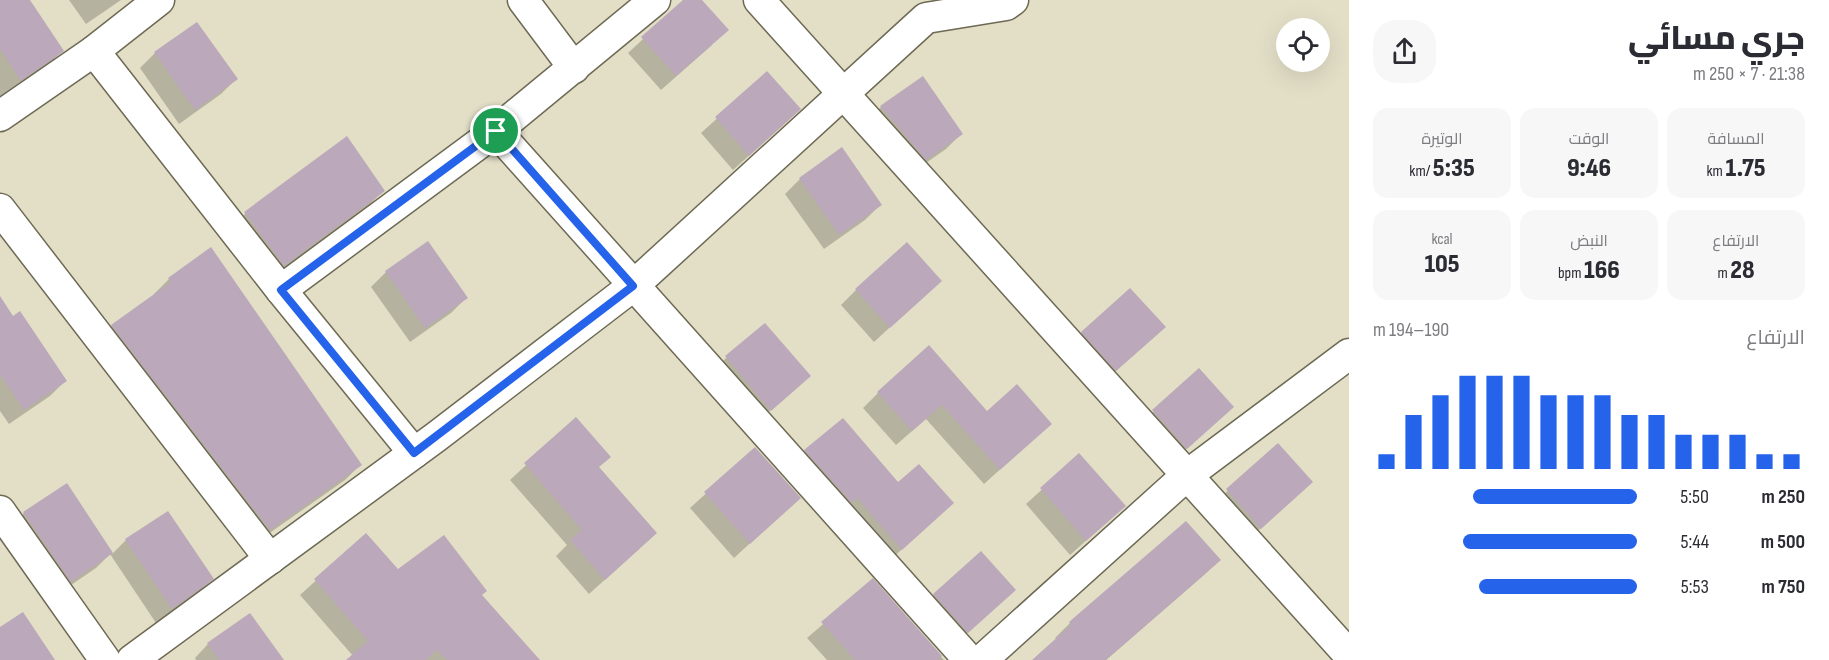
<!DOCTYPE html>
<html lang="ar">
<meta charset="utf-8">
<style>
:root{--surface:#fff;--page:#f7f7f7;--text:#2b2b33;--muted:#7c7c81;--accent:#2563eb}
body{margin:0;font-family:"Sofia Sans Condensed",Cairo,sans-serif;background:var(--page);color:var(--text);direction:rtl;height:100vh;display:flex;flex-direction:column;font-size:22px;white-space:nowrap}
*{box-sizing:border-box;margin:0}
p{font-size:20px;color:var(--muted)}
.icon{flex:none;width:33px;height:33px;fill:none;stroke:currentColor;stroke-width:2;stroke-linecap:round;stroke-linejoin:round}
.map{position:relative;flex:1;overflow:hidden;direction:ltr}
.drawer{display:flex;flex-direction:column;background:var(--surface);width:480px}
.drawer>*{flex:none}
.buttons{position:absolute;left:1276px;top:18px;display:grid;gap:12px}
.buttons a{display:grid;place-items:center;width:54px;height:54px;border-radius:50%;background:var(--surface);box-shadow:0 6px 24px #0002;font-size:30px}
.pin{position:absolute;display:grid;place-items:center;width:51px;height:51px;color:#fff;margin:-26px;border:3px solid #fff;border-radius:50%;box-shadow:0 2px 6px #0007}
.round{display:grid;place-items:center;flex:none;width:63px;height:63px;border-radius:24px;background:var(--page)}
.head{display:flex;align-items:center;justify-content:space-between;height:102px;padding:0 24px}
h1{font-size:33px;font-weight:800;line-height:45px}
.stats{display:grid;grid-template-columns:repeat(3,1fr);gap:9px;height:102px;padding:6px 24px}
.stats div{display:grid;align-content:center;border-radius:15px;background:var(--page);text-align:center}
.stats b{font-size:26px;font-weight:800}
.stats small{font-size:16px;font-weight:400}
.stats p{font-size:16px}
.chart{height:168px;padding:12px 24px}
.chart p{display:flex;justify-content:space-between}
.chart svg{width:100%;height:108px;margin-top:6px;stroke:var(--accent);stroke-width:6}
ul{padding:0 24px;list-style:none;font-size:20px}
li{display:grid;grid-template-columns:96px 72px 1fr;align-items:center;height:45px}
li i{height:15px;border-radius:8px;background:var(--accent)}
main{display:flex;flex:1;min-height:0}
.map>svg:first-child{display:block}
.shadow{fill:#0003}
.building{fill:#bba8ba}
.lines{fill:none;stroke-linecap:round;stroke-linejoin:round}
.minor-casing{stroke:#6d6954;stroke-width:33}
.minor{stroke:#fff;stroke-width:30}
.route-casing{stroke:#fff;stroke-width:12}
.route{stroke:#2563eb;stroke-width:8}
</style>
<main>
<section class="drawer">
<div class="head"><div><h1>جري مسائي</h1><p>21:38 · 7 × 250 m</p></div><a class="round"><svg class="icon" aria-label="share" viewBox="0 0 24 24"><path d="M12 15V3M7 8l5-5 5 5M5 13v7h14v-7"/></svg></a></div>
<div class="stats">
<div><p>المسافة</p><b>1.75<small> km</small></b></div>
<div><p>الوقت</p><b>9:46</b></div>
<div><p>الوتيرة</p><b>5:35<small> /km</small></b></div>
</div>
<div class="stats">
<div><p>الارتفاع</p><b>28<small> m</small></b></div>
<div><p>النبض</p><b>166<small> bpm</small></b></div>
<div><p>kcal</p><b>105</b></div>
</div>
<div class="chart"><p><span>الارتفاع</span>190–194 m</p>
<svg viewBox="0 0 160 44" preserveAspectRatio="none"><path d="M5 44V38M15 44V22M25 44V14M35 44V6M45 44V6M55 44V6M65 44V14M75 44V14M85 44V14M95 44V22M105 44V22M115 44V30M125 44V30M135 44V30M145 44V38M155 44V38"/></svg>
</div>
<ul>
<li><b>250 m</b>5:50<i style="width:62%"></i></li>
<li><b>500 m</b>5:44<i style="width:66%"></i></li>
<li><b>750 m</b>5:53<i style="width:60%"></i></li>
</ul>
</section>
<div class="map">
<svg width="1349" height="660" viewBox="0 0 1349 660">
<rect width="100%" height="100%" fill="#e3dfc7"/>
<!-- shadow -->
<g class="shadow">
<path d="M3 0H28L62 51 47 66 0 98V2Z"/>
<path d="M69 0H121L86 24Z"/>
<path d="M685 0H700L712 45 661 90 628 53Z"/>
<path d="M155 53 236 79 221 94 179 124 140 68Z"/>
<path d="M767 73 784 124 733 170 701 133Z"/>
<path d="M922 78 961 134 946 149 910 174 866 122 881 107Z"/>
<path d="M295 178 383 191 368 206 269 280 230 229 245 214Z"/>
<path d="M800 179 880 205 865 220 824 249 785 194Z"/>
<path d="M386 272 466 298 451 313 410 342 371 287Z"/>
<path d="M169 279 360 465 345 480 254 544 97 341 112 326 155 296 154 294Z"/>
<path d="M940 281 874 342 841 305 856 290Z"/>
<path d="M0 298 13 318 65 381 50 396 9 424 0 411Z"/>
<path d="M1082 333 1148 342 1100 385 1067 348Z"/>
<path d="M726 358 809 376 755 424 711 373Z"/>
<path d="M1199 370 1232 407 1171 463 1138 426Z"/>
<path d="M878 393 987 413 1035 438 984 484 926 419 896 445 863 408Z"/>
<path d="M576 419 598 468 640 548 589 594 556 556 567 545 510 480Z"/>
<path d="M1278 445 1311 482 1245 543 1212 505Z"/>
<path d="M755 449 799 498 734 558 690 508Z"/>
<path d="M805 451 898 484 952 503 886 564 791 466Z"/>
<path d="M1079 456 1108 521 1070 555 1026 504Z"/>
<path d="M66 485 112 554 126 540 212 579 197 594 156 623 110 554 96 568 55 596 9 528 24 513Z"/>
<path d="M1186 523 1219 560 1204 575 1106 660H1034L1057 640 1055 638 1070 623Z"/>
<path d="M366 535 398 571 481 595 538 660H349L353 656 300 595Z"/>
<path d="M873 581 944 660H827L807 638Z"/>
<path d="M1014 590 952 647 919 610 934 595Z"/>
<path d="M208 644 282 660H196L195 658Z"/>
</g>
<!-- building -->
<g class="building">
<path d="M0 0H30L64 51 21 81 0 49Z"/>
<path d="M683 0H702L729 30 676 76 641 37Z"/>
<path d="M197 22 238 79 195 110 154 52Z"/>
<path d="M767 71 801 109 749 156 715 117Z"/>
<path d="M923 76 963 134 926 160 880 106Z"/>
<path d="M347 136 385 191 284 266 244 212Z"/>
<path d="M842 147 882 205 839 235 799 178Z"/>
<path d="M428 241 468 298 425 328 385 271Z"/>
<path d="M907 242 942 281 890 328 855 289Z"/>
<path d="M211 247 362 465 270 530 111 325 171 282 168 278Z"/>
<path d="M1130 288 1166 327 1116 371 1081 332Z"/>
<path d="M0 296 13 316 20 311 67 381 24 410 0 374Z"/>
<path d="M765 323 811 376 771 411 725 356Z"/>
<path d="M929 345 987 411 1017 384 1052 424 1000 470 942 405 912 431 877 392Z"/>
<path d="M1199 368 1234 407 1187 449 1152 410Z"/>
<path d="M576 417 611 457 599 467 657 533 605 580 570 540 582 530 524 463Z"/>
<path d="M843 418 898 482 919 464 954 503 902 550 857 498 852 503 804 450Z"/>
<path d="M1278 443 1313 482 1261 529 1226 489Z"/>
<path d="M755 447 801 498 750 544 704 492Z"/>
<path d="M1079 453 1126 506 1086 541 1040 488Z"/>
<path d="M67 483 113 553 71 582 23 512Z"/>
<path d="M168 511 214 579 172 609 125 539Z"/>
<path d="M1186 521 1221 560 1106 660H1032L1071 625 1069 622Z"/>
<path d="M366 533 398 569 444 535 487 591 482 595 540 660H447L437 650 426 660H346L368 641 314 579Z"/>
<path d="M981 551 1016 590 968 633 933 594Z"/>
<path d="M873 578 942 656 938 660H855L821 622Z"/>
<path d="M23 612 55 660H0V627Z"/>
<path d="M250 613 284 660H219L207 643Z"/>
</g>
<g class="lines">
<!-- minor casing -->
<g class="minor-casing">
<g id="minor">
<path d="M523 0 574 68"/>
<path d="M759 0 1349 655"/>
<path d="M94 51 281 290 414 453"/>
<path d="M0 116 94 51 159 0"/>
<path d="M496 131 969 660"/>
<path d="M0 209 270 559"/>
<path d="M281 290 496 131 655 0"/>
<path d="M0 511 105 660"/>
<path d="M132 660 436 437 633 286 926 18 1006 5 1013 0"/>
<path d="M982 660 1186 476 1349 354"/>
</g>
</g>
<!-- minor -->
<use href="#minor" class="minor"/>
</g>
<g class="lines">
<!-- route casing -->
<g class="route-casing">
<path id="route" d="M496 131 633 286 414 453 281 290Z"/>
</g>
<!-- route -->
<use href="#route" class="route"/>
</g>
</svg>
<div class="buttons">
<a><svg class="icon" aria-label="locate" viewBox="0 0 24 24"><circle cx="12" cy="12" r="6"/><path d="M12 2v4M12 18v4M2 12h4M18 12h4"/></svg></a>
</div>
<div class="pin" style="left:496px;top:131px;background:#1e9e55"><svg class="icon" aria-label="arrive" viewBox="0 0 24 24"><path d="M6 21V4h12l-3 4 3 4H6"/></svg></div>
</div>
</main>
